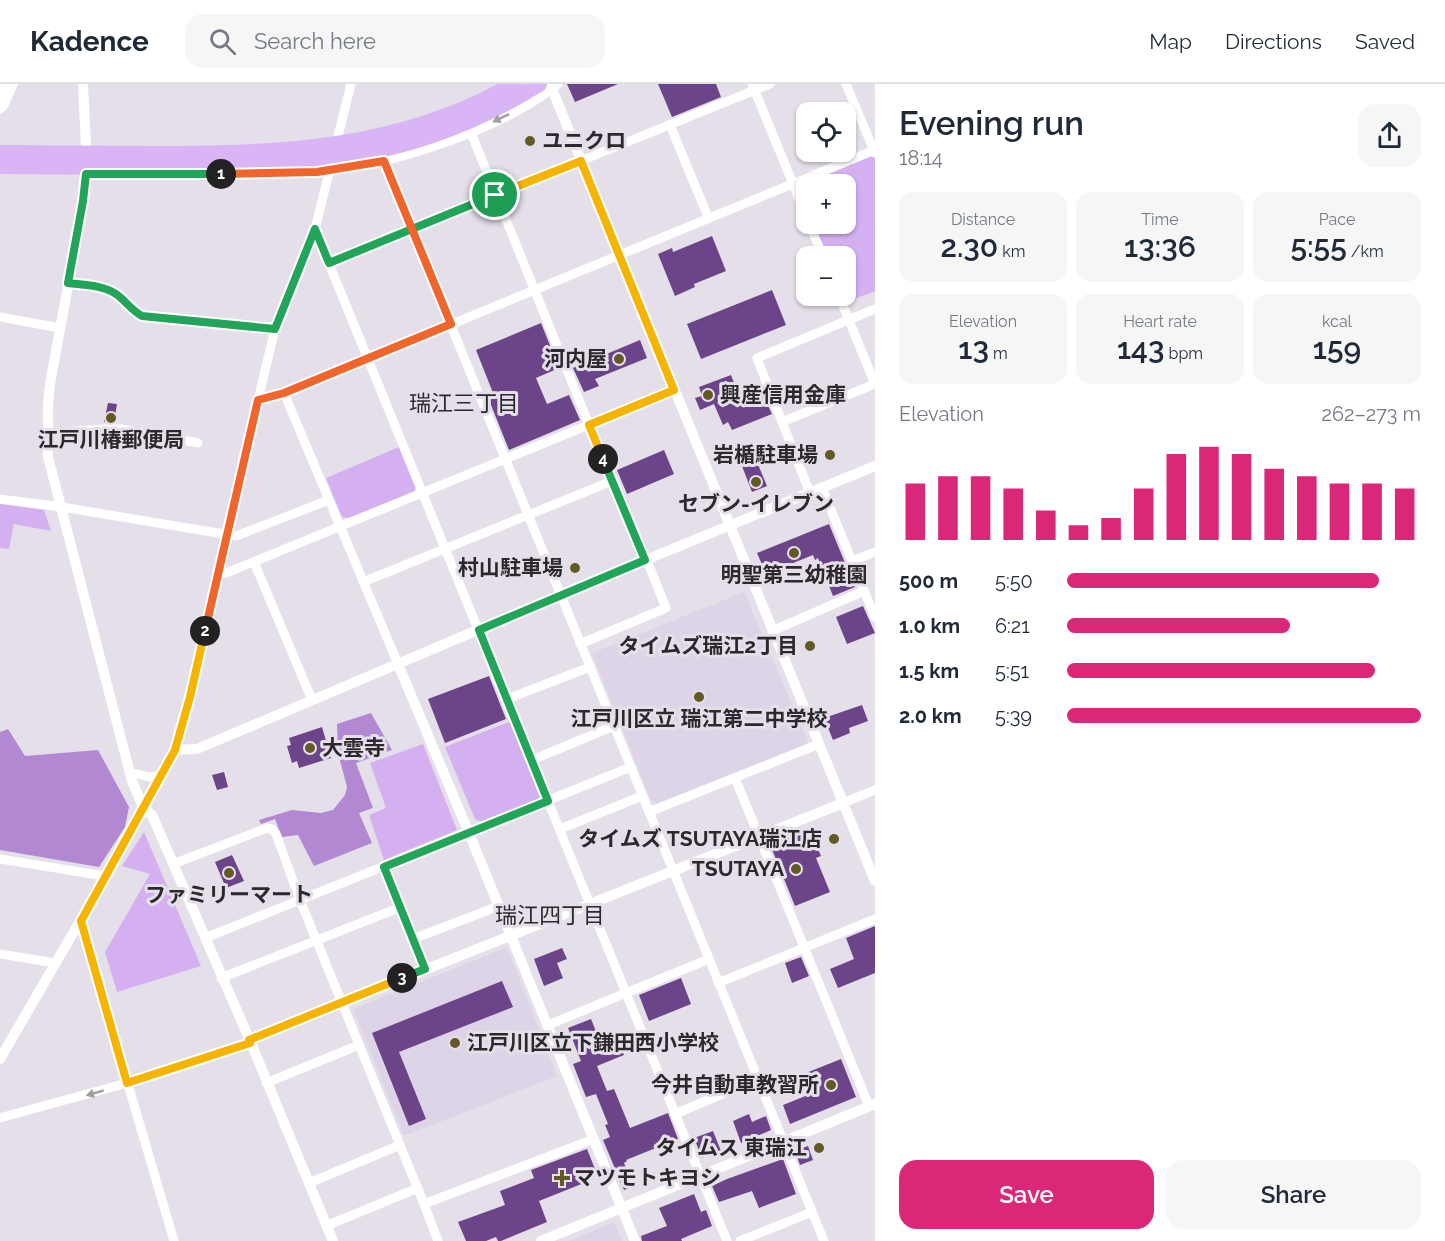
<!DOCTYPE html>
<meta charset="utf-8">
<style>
:root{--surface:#fff;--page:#f6f6f7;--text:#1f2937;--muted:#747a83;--line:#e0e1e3;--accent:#db2777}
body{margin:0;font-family:Raleway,"Noto Sans JP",sans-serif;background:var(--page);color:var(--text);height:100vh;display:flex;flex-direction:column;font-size:22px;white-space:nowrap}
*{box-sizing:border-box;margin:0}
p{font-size:20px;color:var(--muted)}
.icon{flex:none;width:33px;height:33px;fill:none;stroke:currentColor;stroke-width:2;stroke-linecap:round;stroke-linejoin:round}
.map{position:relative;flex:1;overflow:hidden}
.drawer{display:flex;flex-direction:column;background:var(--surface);width:570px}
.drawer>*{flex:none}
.buttons{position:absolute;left:796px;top:18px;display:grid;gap:12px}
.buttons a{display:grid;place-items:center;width:60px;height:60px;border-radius:12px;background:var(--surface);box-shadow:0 2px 4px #0004;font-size:30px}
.pin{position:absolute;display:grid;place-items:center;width:51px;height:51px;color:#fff;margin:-26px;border:3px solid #fff;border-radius:50%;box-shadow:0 2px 6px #0007}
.km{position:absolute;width:30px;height:30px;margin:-15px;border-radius:50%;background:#222;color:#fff;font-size:16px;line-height:30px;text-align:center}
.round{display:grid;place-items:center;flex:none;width:63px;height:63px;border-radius:18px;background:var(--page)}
.headline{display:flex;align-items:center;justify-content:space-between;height:102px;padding:0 24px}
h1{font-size:33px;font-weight:600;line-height:45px}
.metrics{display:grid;grid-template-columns:repeat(3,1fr);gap:9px;height:102px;padding:6px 24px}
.metrics div{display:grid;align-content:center;border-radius:15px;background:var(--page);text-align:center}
.metrics b{font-size:30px;font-weight:600}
.metrics small{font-size:16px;font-weight:400}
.metrics p{font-size:16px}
.chart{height:168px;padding:12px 24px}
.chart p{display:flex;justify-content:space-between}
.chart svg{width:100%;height:108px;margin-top:6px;stroke:var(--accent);stroke-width:6}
.primary-button{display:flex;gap:12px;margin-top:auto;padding:12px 24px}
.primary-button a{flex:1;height:69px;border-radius:18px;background:var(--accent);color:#fff;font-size:24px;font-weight:600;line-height:69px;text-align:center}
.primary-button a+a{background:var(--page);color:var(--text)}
ul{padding:0 24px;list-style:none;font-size:20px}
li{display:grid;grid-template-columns:96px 72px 1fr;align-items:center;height:45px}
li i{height:15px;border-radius:8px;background:var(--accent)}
header{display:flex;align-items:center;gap:36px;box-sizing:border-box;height:84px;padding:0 30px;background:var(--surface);border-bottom:2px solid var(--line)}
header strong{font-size:28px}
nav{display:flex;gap:33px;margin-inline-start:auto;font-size:21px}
.search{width:420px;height:54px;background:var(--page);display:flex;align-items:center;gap:15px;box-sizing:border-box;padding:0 21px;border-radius:18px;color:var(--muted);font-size:22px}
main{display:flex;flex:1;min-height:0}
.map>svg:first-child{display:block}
.built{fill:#ded4e7}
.green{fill:#d4b0f1}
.forest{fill:#b288d3}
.building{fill:#6c4489}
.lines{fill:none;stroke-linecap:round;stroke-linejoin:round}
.minor{stroke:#fff;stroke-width:9}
.tertiary{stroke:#fff;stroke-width:10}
.motorway{stroke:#d9b5f6;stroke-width:16}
.oneway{fill:#a09fa0}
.split-1-casing{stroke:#fff;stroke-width:12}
.split-2-casing{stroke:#fff;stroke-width:12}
.split-3-casing{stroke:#fff;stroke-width:12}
.split-4-casing{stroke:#fff;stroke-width:12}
.split-5-casing{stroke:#fff;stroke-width:12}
.split-1{stroke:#22a559;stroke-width:8}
.split-2{stroke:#f0652b;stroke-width:8}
.split-3{stroke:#f5b400;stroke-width:8}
.split-4{stroke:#22a559;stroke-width:8}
.split-5{stroke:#f5b400;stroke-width:8}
.poi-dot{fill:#625925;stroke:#e5dfea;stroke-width:2}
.labels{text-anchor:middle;stroke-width:6;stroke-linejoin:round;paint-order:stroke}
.poi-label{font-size:21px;font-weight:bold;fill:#2b292d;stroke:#e5dfea;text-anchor:end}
.neighbourhood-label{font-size:22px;fill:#2b292d;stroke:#e5dfea}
</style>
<header>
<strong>Kadence</strong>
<div class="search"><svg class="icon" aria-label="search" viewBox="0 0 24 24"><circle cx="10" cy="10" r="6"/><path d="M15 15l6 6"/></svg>Search here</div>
<nav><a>Map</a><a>Directions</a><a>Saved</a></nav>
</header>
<main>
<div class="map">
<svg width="875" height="1157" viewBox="0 0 875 1157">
<rect width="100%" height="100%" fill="#e5dfea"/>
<!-- built -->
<g class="built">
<path d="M744 508 808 658 804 662 658 719 651 717 592 569Z"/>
<path d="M507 863 557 992 404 1052 353 925Z"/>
<path d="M614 1138 622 1157H568Z"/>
</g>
<!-- green -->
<g class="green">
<path d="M875 72V207L844 219 841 212H846V172H825L811 140H846V100H807V129L799 102 868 73Z"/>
<path d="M399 363 416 403 413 409 349 434 342 433 326 394Z"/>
<path d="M0 420 44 426 51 447 14 440 9 465 0 464Z"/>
<path d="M511 637 541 711 540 716 481 738 475 735 445 663Z"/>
<path d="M423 660 457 746 384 776 369 731 386 724 370 679Z"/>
<path d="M144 748 201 882 117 908 105 868 150 790 122 782Z"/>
</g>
<!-- forest -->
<g class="forest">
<path d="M371 629 392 666 356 679 373 724 359 729 372 759 314 782 298 751 282 753 275 735 261 740 259 736 292 726 321 729 333 726 345 711 347 703 338 669 337 640Z"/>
<path d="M8 645 25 672 98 666 129 723 125 743 99 783 0 766V648Z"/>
</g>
<!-- building -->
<g class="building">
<path d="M567 0H618L575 18Z"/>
<path d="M658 0H716L721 13 672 33Z"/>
<path d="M712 152 726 187 694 200 695 203 675 212 658 170 672 164 673 168Z"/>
<path d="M772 206 786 241 701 275 687 240Z"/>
<path d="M541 239 559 284 536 294 547 320 569 311 580 336 509 366 489 316 495 314 476 266Z"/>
<path d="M640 256 647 274 595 295 599 302 584 308 573 284Z"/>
<path d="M731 291 739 311 759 303 772 330 732 346 728 338 723 341 714 320 700 326 695 314 702 312 699 303Z"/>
<path d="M108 319 117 320 114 338H104Z"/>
<path d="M664 366 674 390 627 410 617 386Z"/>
<path d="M754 371 767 402 752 408 740 377Z"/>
<path d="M829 440 855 503 833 512 818 474 815 476 813 471 766 490 757 469Z"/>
<path d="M863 522 875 549 847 560 836 533Z"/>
<path d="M489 592 506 635 445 659 428 615Z"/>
<path d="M862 621 868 637 849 644 850 649 833 656 824 634Z"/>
<path d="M322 643 331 674 299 684 297 677 292 679 287 662 291 661 289 654Z"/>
<path d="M224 688 228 703 217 706 212 691Z"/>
<path d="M804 744 809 756 813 754 821 772 816 774 830 808 795 822 769 758Z"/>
<path d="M232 771 244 797 226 804 215 778Z"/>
<path d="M875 842V889L838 904 830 885 854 875 846 854Z"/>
<path d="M562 864 567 875 557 879 563 894 544 902 534 875Z"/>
<path d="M801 873 809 892 792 899 785 879Z"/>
<path d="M681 894 691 920 649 937 639 911Z"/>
<path d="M502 897 513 923 399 968 426 1035 409 1042 372 949Z"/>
<path d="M591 935 604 967 620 960 624 971 597 982 607 1007 614 1005 630 1044 668 1029 678 1055 626 1076 627 1077 624 1079 634 1102 624 1106 603 1056 610 1053 605 1041 608 1040 596 1010 586 1013 573 980 581 977 568 944Z"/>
<path d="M841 975 856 1013 790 1040 783 1021 813 1009 806 989Z"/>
<path d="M749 1030 752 1038 766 1032 771 1046 741 1059 733 1037Z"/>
<path d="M713 1047 721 1067 702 1074 694 1054Z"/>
<path d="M808 1062 813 1076 800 1081 796 1070 798 1069 797 1066Z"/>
<path d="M587 1065 597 1090 588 1094 589 1097 539 1117 547 1138 501 1157H498L496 1153 486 1157H466L458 1138 505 1121 500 1107 534 1094 531 1086Z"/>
<path d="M783 1075 796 1110 759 1124 752 1107 719 1118 712 1102 727 1095Z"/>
<path d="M694 1110 701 1128 706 1126 712 1142 681 1155 682 1157H642L641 1152 667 1142 659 1124Z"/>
</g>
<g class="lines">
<!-- minor -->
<g class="minor">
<path d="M752 0 807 134"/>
<path d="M846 0 875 69"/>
<path d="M5 19 13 0"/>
<path d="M0 25 4 21V0"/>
<path d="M670 41 708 133"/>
<path d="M471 49 641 469 650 484 666 524 580 560"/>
<path d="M384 77 824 1157"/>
<path d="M261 89C279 88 298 89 316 88 388 83 502 46 558 0"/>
<path d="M809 140 823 172"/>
<path d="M315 145 727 1157"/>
<path d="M329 179 770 0"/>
<path d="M68 199C83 201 103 201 116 210 125 216 131 226 142 232L275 245"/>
<path d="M839 212 875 300"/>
<path d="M0 233 60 244"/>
<path d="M284 309 398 580"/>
<path d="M258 316 284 309 875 66"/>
<path d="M782 338 875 300"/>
<path d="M48 349 105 345H121L198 359"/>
<path d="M822 404 875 533"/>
<path d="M810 409 757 274 875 225"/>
<path d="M0 415 62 423 236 452 329 416"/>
<path d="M852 477 875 468"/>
<path d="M254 478 312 616"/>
<path d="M218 488 226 489 674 306"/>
<path d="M363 498 612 397"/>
<path d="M772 547 864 507"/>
<path d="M507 615 590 583"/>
<path d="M175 666 190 613 226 450 275 245 315 145 351 0"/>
<path d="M532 676 614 642"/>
<path d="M129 688 149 693 161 691"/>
<path d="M735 694 869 1022"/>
<path d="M843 719 875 706"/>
<path d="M649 728 819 660"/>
<path d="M560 745 642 712"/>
<path d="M0 775 105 792"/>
<path d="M173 780 267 744 272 745 276 750 300 816 424 1120 438 1157"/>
<path d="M384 783 425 885"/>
<path d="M80 837 174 1157"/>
<path d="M205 854 631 683"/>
<path d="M413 855 499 822"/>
<path d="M0 870 55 879"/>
<path d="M221 894 401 823"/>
<path d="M718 899 875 835"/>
<path d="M548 941 709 875"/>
<path d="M266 999 359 961"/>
<path d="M675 1030 758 995"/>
<path d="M0 1034 127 999 251 959"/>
<path d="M309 1099 400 1061"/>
<path d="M424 1120 594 1055"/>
<path d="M326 1142 418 1104"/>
<path d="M740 1157 812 1128"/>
</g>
<!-- tertiary -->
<g class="tertiary">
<path d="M83 0 86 62 84 115 50 300 48 321V373L132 697 143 723 152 731 251 959 333 1157"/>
<path d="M550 0 875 797"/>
<path d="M398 580 469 749 635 1157"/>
<path d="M249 956 843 719"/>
<path d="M0 975 80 837 175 666 197 665 560 511 875 382"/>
<path d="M541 1157 875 1020"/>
</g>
<!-- motorway -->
<g class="motorway">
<path d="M0 69C52 69 104 70 156 70 282 70 402 65 514 0"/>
<path d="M0 82C115 82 240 90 354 71 419 60 483 35 539 0"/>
</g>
</g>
<!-- one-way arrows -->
<defs><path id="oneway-solid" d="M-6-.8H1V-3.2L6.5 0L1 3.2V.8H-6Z" transform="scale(1.5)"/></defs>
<g class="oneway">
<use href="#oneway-solid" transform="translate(501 34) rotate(154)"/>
<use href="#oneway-solid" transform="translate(95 1009) rotate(164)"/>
</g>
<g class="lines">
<!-- split-1 casing -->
<g class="split-1-casing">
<path id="split-1" d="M221 90H86L83 117 68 199C83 201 103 201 116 210 125 216 131 226 142 232L275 245 315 145 329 179 495 111"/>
</g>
<!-- split-2 casing -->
<g class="split-2-casing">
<path id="split-2" d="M205 547 258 316 284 309 451 240 384 77 317 88 221 90"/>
</g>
<!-- split-3 casing -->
<g class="split-3-casing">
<path id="split-3" d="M205 547 190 613 175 666 81 837 127 999 250 959 249 956 402 894"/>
</g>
<!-- split-4 casing -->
<g class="split-4-casing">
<path id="split-4" d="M402 894 425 885 384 783 548 717 479 546 645 476 603 375"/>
</g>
<!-- split-5 casing -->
<g class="split-5-casing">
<path id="split-5" d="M495 111 581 77 674 306 589 341 603 375"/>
</g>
<!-- split-1 -->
<use href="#split-1" class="split-1"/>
<!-- split-2 -->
<use href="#split-2" class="split-2"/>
<!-- split-3 -->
<use href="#split-3" class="split-3"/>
<!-- split-4 -->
<use href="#split-4" class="split-4"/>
<!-- split-5 -->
<use href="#split-5" class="split-5"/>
</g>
<!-- markers -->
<g class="poi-dot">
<circle cx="530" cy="57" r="6"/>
<circle cx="619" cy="275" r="6"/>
<circle cx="708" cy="311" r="6"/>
<circle cx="111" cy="334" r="6"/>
<circle cx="830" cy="371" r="6"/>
<circle cx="756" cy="398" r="6"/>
<circle cx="794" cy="469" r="6"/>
<circle cx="575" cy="484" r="6"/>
<circle cx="810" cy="562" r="6"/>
<circle cx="699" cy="613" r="6"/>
<circle cx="310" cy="664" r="6"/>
<circle cx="834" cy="755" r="6"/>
<circle cx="796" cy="785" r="6"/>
<circle cx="229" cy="789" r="6"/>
<circle cx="455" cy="959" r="6"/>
<circle cx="831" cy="1001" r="6"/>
<circle cx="819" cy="1064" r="6"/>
<path d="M559 1085h6v6h6v6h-6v6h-6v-6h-6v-6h6z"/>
</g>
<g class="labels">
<!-- poi labels -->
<g class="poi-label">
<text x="542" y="64" text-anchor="start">ユニクロ</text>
<text x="607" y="282">河内屋</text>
<text x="720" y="318" text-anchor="start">興産信用金庫</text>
<text x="111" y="363" text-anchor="middle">江戸川椿郵便局</text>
<text x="818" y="378">岩楯駐車場</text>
<text x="756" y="427" text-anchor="middle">セブン-イレブン</text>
<text x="563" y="491">村山駐車場</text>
<text x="794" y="498" text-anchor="middle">明聖第三幼稚園</text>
<text x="798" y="569">タイムズ瑞江2丁目</text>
<text x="699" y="642" text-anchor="middle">江戸川区立 瑞江第二中学校</text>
<text x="322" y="671" text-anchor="start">大雲寺</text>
<text x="822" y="762">タイムズ TSUTAYA瑞江店</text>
<text x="784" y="792">TSUTAYA</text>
<text x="229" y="818" text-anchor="middle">ファミリーマート</text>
<text x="467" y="966" text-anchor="start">江戸川区立下鎌田西小学校</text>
<text x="819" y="1008">今井自動車教習所</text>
<text x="807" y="1071">タイムス 東瑞江</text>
<text x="574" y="1101" text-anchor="start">マツモトキヨシ</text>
</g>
<!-- neighbourhood labels -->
<g class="neighbourhood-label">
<text x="464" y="327">瑞江三丁目</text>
<text x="550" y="839">瑞江四丁目</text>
</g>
</g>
</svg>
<div class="buttons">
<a><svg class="icon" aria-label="locate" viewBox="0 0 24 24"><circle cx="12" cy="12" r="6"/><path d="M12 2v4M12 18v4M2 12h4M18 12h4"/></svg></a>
<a>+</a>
<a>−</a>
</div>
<div class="pin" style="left:495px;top:111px;background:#1e9e55"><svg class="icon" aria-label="arrive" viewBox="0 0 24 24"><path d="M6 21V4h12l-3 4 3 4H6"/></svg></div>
<b class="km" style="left:221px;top:90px">1</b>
<b class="km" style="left:205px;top:547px">2</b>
<b class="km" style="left:402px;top:894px">3</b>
<b class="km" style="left:603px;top:375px">4</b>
</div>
<section class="drawer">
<div class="headline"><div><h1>Evening run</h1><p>18:14</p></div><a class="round"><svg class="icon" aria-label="share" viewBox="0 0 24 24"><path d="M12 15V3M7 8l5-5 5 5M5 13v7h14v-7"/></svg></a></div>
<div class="metrics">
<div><p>Distance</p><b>2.30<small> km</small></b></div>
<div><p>Time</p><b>13:36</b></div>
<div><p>Pace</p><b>5:55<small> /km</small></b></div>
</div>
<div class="metrics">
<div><p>Elevation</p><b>13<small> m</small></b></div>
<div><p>Heart rate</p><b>143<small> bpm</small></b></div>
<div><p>kcal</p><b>159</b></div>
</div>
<div class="chart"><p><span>Elevation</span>262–273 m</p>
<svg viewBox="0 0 160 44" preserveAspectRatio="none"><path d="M5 44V21M15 44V18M25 44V18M35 44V23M45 44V32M55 44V38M65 44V35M75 44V23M85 44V9M95 44V6M105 44V9M115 44V15M125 44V18M135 44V21M145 44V21M155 44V23"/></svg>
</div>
<ul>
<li><b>500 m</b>5:50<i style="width:88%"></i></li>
<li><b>1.0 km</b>6:21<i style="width:63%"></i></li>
<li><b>1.5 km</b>5:51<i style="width:87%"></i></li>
<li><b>2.0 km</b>5:39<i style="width:100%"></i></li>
</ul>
<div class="primary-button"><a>Save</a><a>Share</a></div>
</section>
</main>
